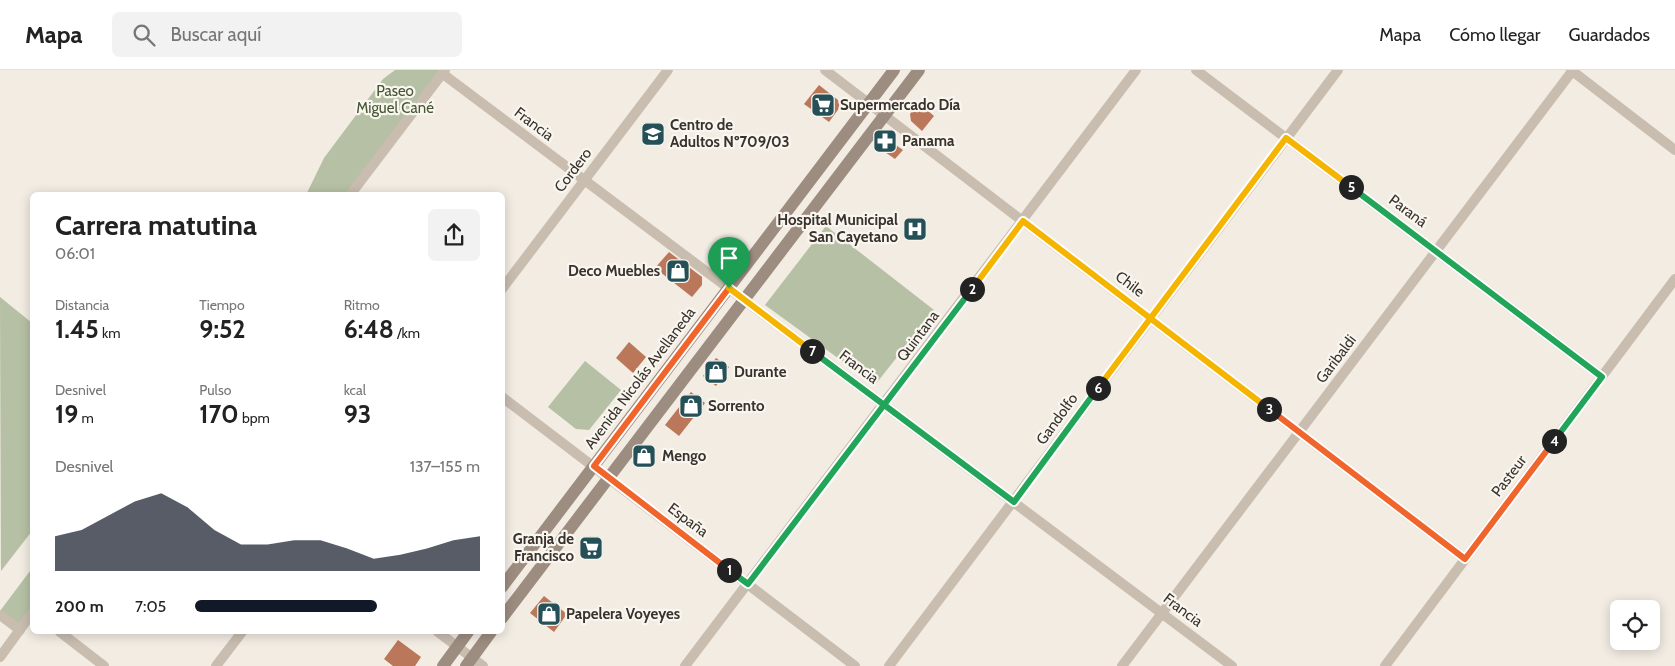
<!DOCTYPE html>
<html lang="es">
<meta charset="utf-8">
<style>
:root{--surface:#fff;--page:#f2f2f2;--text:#222;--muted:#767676;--line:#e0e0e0;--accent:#111827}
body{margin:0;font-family:Cabin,sans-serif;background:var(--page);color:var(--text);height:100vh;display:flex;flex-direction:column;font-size:19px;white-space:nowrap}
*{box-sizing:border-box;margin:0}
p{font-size:16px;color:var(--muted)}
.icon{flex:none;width:28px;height:28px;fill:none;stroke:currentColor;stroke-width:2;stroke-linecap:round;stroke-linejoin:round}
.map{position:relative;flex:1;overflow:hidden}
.details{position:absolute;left:30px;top:122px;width:475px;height:442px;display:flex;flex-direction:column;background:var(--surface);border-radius:8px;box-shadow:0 2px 12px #0003}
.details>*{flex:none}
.controls{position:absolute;left:1610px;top:530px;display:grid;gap:10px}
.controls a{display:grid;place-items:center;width:50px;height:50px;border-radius:8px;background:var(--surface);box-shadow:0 2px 12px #0003;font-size:25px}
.pin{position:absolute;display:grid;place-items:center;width:42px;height:42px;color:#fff;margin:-51px -21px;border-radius:50% 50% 50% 0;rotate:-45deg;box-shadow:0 0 5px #0007}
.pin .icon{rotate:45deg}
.km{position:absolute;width:25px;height:25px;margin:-12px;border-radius:50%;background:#222;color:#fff;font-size:14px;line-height:25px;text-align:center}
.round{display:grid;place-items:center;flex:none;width:52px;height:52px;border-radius:8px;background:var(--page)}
.head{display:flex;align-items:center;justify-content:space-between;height:85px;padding:0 25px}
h1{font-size:28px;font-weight:800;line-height:38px}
.figures{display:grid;grid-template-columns:repeat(3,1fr);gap:8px;height:85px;padding:5px 25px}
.figures div{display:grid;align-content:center}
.figures b{font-size:25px;font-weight:800}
.figures small{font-size:14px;font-weight:400}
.figures p{font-size:14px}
.chart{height:140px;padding:10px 25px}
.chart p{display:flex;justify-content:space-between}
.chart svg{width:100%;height:90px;margin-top:5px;fill:var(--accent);opacity:.7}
ul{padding:0 25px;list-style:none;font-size:16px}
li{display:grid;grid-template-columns:80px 60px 1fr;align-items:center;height:38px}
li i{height:12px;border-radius:6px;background:var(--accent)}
header{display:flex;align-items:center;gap:30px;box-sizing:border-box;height:70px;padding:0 25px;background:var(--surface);border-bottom:1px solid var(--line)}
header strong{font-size:24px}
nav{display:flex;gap:28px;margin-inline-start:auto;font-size:18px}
.search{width:350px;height:45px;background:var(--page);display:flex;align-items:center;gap:12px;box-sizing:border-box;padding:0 18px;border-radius:8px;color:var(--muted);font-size:19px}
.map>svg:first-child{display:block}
.green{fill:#b5c0a4}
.building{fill:#ba7759}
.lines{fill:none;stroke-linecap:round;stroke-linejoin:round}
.minor{stroke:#c9bdb0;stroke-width:10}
.secondary{stroke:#9d8d81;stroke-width:12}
.split-1-casing{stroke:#fff;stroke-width:10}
.split-2-casing{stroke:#fff;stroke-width:10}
.split-3-casing{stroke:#fff;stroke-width:10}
.split-4-casing{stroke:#fff;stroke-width:10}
.split-5-casing{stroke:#fff;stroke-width:10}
.split-6-casing{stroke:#fff;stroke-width:10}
.split-7-casing{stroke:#fff;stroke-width:10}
.split-8-casing{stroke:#fff;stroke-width:10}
.split-1{stroke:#f0652b;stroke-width:6}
.split-2{stroke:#22a559;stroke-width:6}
.split-3{stroke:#f5b400;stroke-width:6}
.split-4{stroke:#f0652b;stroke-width:6}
.split-5{stroke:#22a559;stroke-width:6}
.split-6{stroke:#f5b400;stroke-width:6}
.split-7{stroke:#22a559;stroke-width:6}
.split-8{stroke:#f5b400;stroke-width:6}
.labels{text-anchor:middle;stroke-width:4.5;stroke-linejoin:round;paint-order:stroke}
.park-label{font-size:15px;fill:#465533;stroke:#f9f6ef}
.poi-label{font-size:15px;font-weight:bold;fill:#39322d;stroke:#f9f6ef;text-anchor:start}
.street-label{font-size:15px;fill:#39322d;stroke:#f9f6ef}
</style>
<header>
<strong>Mapa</strong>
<div class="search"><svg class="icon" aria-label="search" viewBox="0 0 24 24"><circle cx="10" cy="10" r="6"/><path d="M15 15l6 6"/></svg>Buscar aquí</div>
<nav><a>Mapa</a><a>Cómo llegar</a><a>Guardados</a></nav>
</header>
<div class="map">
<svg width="1675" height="596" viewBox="0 0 1675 596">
<rect width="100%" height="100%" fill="#f2ece3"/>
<!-- green -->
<g class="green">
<path d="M395 0H444L349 125H306L324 88 383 9Z"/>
<path d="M826 156 934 240 875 315 765 235Z"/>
<path d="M0 227 32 253V461L1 501Z"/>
<path d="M585 291 621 320 589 360 576 359 548 337Z"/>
<path d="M32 486V544L20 560 0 541 30 501Z"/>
</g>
<!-- building -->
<g class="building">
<path d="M819 15 838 30 840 37 829 52 804 34Z"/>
<path d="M919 33 934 46 922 61 911 51 910 44Z"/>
<path d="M888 72 893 73 903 80 895 89 882 80Z"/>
<path d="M669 182 702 207V215L692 227 655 198Z"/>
<path d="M629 272 646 287 633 303 616 288Z"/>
<path d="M716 288 729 297 716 316 703 306Z"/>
<path d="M691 322 705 333 679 366 665 355Z"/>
<path d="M590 466 602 476 591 490 579 480Z"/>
<path d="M544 526 567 544 554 562 530 543Z"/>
<path d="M398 570 421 587 415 596H393L384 589Z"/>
</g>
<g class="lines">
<!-- minor -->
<g class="minor">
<path d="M825 0 1465 489"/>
<path d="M1196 0 1602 307"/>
<path d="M1571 0 1675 80"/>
<path d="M443 4 1232 596"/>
<path d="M350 125 445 0"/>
<path d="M502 219 668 0"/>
<path d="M502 327 855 596"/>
<path d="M0 545 20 560"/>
<path d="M60 562 104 596"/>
<path d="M438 562 483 596"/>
<path d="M0 587 32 543"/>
<path d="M216 596 242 562"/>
<path d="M685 596 1136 0"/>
<path d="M889 596 1338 0"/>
<path d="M1122 596 1573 0"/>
<path d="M1385 596 1675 209"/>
</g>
<!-- secondary -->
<g class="secondary">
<path d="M502 517 894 0"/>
<path d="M502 548 919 0"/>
<path d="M443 596 468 562"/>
<path d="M466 596 491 562"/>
</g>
</g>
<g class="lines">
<!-- split-1 casing -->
<g class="split-1-casing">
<path id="split-1" d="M729 218 594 396 729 500"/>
</g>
<!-- split-2 casing -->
<g class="split-2-casing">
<path id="split-2" d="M729 500 748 514 972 219"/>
</g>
<!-- split-3 casing -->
<g class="split-3-casing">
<path id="split-3" d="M972 219 1023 151 1269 339"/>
</g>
<!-- split-4 casing -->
<g class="split-4-casing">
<path id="split-4" d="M1269 339 1465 489 1554 371"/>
</g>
<!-- split-5 casing -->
<g class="split-5-casing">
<path id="split-5" d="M1351 117 1602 307 1554 371"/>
</g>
<!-- split-6 casing -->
<g class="split-6-casing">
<path id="split-6" d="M1098 318 1286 68 1351 117"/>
</g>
<!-- split-7 casing -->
<g class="split-7-casing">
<path id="split-7" d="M812 281 1014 432 1098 318"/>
</g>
<!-- split-8 casing -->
<g class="split-8-casing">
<path id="split-8" d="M729 218 812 281"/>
</g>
<!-- split-1 -->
<use href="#split-1" class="split-1"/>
<!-- split-2 -->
<use href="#split-2" class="split-2"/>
<!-- split-3 -->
<use href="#split-3" class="split-3"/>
<!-- split-4 -->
<use href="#split-4" class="split-4"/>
<!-- split-5 -->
<use href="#split-5" class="split-5"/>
<!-- split-6 -->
<use href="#split-6" class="split-6"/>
<!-- split-7 -->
<use href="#split-7" class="split-7"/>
<!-- split-8 -->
<use href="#split-8" class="split-8"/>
</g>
<!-- icons -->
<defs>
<g id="supermarket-square" transform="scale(1.25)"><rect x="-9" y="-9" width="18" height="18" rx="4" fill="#265057" stroke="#f9f6ef"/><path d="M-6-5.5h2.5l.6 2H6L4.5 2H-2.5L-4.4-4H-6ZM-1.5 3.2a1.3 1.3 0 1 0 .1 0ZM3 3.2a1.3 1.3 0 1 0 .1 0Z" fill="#fff"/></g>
<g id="school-square" transform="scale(1.25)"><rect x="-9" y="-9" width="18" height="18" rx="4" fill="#265057" stroke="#f9f6ef"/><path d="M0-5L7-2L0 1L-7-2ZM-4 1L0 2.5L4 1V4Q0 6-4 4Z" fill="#fff"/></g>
<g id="pharmacy-square" transform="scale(1.25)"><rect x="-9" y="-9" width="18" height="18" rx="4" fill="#265057" stroke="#f9f6ef"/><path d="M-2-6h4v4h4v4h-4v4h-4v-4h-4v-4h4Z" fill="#fff"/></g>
<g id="hospital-square" transform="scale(1.25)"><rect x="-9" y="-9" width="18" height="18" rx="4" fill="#265057" stroke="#f9f6ef"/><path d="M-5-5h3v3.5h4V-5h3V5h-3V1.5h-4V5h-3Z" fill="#fff"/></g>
<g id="shop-square" transform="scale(1.25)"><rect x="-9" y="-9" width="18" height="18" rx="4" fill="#265057" stroke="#f9f6ef"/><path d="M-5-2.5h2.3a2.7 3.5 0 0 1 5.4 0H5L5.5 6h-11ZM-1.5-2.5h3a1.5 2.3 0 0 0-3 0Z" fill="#fff"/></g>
</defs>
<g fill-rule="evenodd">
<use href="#supermarket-square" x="823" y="35"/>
<use href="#school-square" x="653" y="64"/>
<use href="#pharmacy-square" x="885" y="71"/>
<use href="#hospital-square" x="915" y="159"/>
<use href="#shop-square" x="678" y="201"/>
<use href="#shop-square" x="716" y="302"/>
<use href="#shop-square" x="691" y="336"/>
<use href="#shop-square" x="644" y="386"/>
<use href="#supermarket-square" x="591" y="478"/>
<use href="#shop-square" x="549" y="544"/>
</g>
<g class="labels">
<!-- park labels -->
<g class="park-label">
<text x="395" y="26">Paseo<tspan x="395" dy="17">Miguel Cané</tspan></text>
</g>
<!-- poi labels -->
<g class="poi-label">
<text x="840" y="40">Supermercado Día</text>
<text x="670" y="60">Centro de<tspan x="670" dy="17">Adultos Nº709/03</tspan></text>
<text x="902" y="76">Panama</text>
<text x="898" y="155" text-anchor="end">Hospital Municipal<tspan x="898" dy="17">San Cayetano</tspan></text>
<text x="660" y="206" text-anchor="end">Deco Muebles</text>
<text x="734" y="307">Durante</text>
<text x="708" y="341">Sorrento</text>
<text x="662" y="391">Mengo</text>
<text x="574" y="474" text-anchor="end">Granja de<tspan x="574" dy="17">Francisco</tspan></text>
<text x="566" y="549">Papelera Voyeyes</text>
</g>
<!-- street labels -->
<g class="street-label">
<text transform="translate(534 54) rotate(37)" y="5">Francia</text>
<text transform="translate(573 100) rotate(-53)" y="5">Cordero</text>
<text transform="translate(1408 141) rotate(37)" y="5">Paraná</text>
<text transform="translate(1130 214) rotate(37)" y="5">Chile</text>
<text transform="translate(918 266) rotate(-53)" y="5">Quintana</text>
<text transform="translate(1336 289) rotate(-53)" y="5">Garibaldi</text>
<text transform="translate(859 297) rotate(37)" y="5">Francia</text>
<text transform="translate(640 308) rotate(-53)" y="5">Avenida Nicolás Avellaneda</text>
<text transform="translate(1057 349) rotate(-54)" y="5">Gandolfo</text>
<text transform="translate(1509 406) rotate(-53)" y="5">Pasteur</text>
<text transform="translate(688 450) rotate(37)" y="5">España</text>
<text transform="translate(1183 540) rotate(37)" y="5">Francia</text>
</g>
</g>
</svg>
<div class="controls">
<a><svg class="icon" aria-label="locate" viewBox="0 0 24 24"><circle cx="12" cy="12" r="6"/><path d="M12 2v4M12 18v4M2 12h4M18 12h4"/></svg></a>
</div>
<div class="pin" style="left:729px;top:218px;background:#1e9e55"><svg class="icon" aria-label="arrive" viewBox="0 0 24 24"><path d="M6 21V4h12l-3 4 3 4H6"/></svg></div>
<b class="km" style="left:729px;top:500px">1</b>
<b class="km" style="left:972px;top:219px">2</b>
<b class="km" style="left:1269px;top:339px">3</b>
<b class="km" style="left:1554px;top:371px">4</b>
<b class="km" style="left:1351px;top:117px">5</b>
<b class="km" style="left:1098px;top:318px">6</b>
<b class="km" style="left:812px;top:281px">7</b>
<section class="details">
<div class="head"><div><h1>Carrera matutina</h1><p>06:01</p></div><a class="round"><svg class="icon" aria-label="share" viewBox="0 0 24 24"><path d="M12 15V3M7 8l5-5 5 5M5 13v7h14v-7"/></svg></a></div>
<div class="figures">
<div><p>Distancia</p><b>1.45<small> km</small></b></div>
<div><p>Tiempo</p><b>9:52</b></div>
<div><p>Ritmo</p><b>6:48<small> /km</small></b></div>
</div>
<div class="figures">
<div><p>Desnivel</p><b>19<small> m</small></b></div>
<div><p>Pulso</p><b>170<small> bpm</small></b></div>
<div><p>kcal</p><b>93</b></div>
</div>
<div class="chart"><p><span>Desnivel</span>137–155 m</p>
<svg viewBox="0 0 160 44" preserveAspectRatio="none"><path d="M0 44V27L10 24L20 17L30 10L40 6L50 13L60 24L70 31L80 31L90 29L100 29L110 33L120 38L130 36L140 33L150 29L160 27V44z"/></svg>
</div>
<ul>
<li><b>200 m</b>7:05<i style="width:64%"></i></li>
</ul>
</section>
</div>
